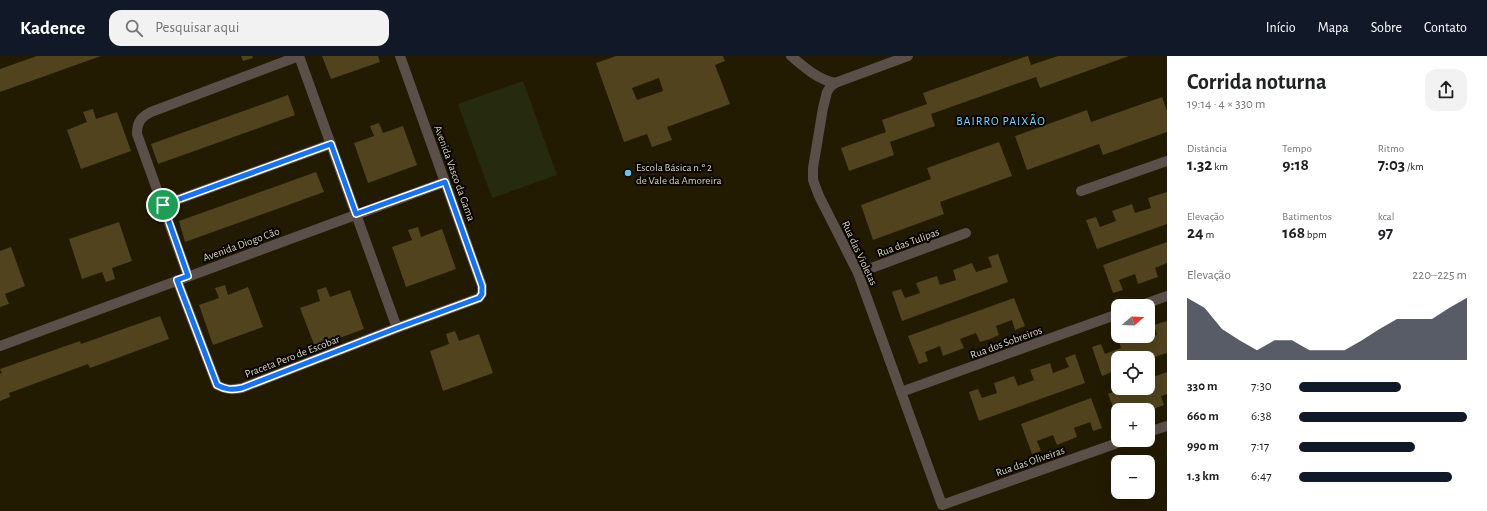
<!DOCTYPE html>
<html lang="pt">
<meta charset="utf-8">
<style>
:root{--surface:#fff;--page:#f2f2f2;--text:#202124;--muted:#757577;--accent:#111827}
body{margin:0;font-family:"Alegreya Sans",sans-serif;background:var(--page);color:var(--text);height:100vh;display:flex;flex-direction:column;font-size:15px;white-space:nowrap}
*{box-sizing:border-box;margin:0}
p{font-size:13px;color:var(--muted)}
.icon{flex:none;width:22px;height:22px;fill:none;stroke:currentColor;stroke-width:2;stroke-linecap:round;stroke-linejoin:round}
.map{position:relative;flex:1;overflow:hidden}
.panel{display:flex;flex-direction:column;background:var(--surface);width:320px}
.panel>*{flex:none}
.needle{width:26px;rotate:71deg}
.controls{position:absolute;left:1111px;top:243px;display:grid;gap:8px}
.controls a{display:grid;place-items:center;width:44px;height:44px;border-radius:8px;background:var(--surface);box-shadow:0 4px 16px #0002;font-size:20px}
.pin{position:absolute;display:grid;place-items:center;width:34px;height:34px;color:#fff;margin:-17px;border:2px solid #fff;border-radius:50%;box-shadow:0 1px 4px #0007}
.round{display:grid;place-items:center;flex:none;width:42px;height:42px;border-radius:12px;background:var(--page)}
.summary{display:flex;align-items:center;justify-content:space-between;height:68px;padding:0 20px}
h1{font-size:22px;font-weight:700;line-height:30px}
.figures{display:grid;grid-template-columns:repeat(3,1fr);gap:6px;height:68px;padding:4px 20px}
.figures div{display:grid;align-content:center}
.figures b{font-size:17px;font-weight:700}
.figures small{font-size:11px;font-weight:400}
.figures p{font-size:11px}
.chart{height:112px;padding:8px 20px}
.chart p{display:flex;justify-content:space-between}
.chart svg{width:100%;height:72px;margin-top:4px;fill:var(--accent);opacity:.7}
ul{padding:0 20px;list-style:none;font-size:13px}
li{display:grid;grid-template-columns:64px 48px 1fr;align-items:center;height:30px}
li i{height:10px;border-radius:5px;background:var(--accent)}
header{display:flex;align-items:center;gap:24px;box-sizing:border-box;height:56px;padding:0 20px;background:var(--accent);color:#fff}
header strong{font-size:19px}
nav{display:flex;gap:22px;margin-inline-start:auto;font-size:14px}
.search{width:280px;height:36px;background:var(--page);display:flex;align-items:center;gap:10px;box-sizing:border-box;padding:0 14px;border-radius:12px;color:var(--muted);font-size:15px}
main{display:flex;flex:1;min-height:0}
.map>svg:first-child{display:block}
.green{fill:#262b0f}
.building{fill:#50431d;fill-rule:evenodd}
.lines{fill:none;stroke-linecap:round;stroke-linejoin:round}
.minor{stroke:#5b4f49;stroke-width:10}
.route-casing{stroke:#fff;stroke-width:8}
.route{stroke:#1a73e8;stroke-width:5}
.poi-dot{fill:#6ec2f3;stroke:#090601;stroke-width:1.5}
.labels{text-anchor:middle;stroke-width:4;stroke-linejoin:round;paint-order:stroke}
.poi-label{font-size:11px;fill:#d8d2c3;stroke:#090601;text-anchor:start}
.street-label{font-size:11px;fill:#d8d2c3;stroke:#090601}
.neighbourhood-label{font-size:12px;letter-spacing:1px;fill:#83cffd;stroke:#090601}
</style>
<header>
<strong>Kadence</strong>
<div class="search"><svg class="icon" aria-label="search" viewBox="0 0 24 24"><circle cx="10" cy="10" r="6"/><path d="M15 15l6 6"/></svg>Pesquisar aqui</div>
<nav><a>Início</a><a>Mapa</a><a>Sobre</a><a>Contato</a></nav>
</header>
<main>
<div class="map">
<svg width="1167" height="455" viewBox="0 0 1167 455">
<rect width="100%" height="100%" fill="#231a02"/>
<!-- green -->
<path class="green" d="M523 25 557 119 492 142 458 48Z"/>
<!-- building -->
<g class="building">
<path d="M37 0H101L0 36V13Z"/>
<path d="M241 0H252L253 2 243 5Z"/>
<path d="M322 0H378L380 6 331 23Z"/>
<path d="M616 0H723L725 5 715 9 730 48 667 71 672 84 652 91 647 78 624 86 596 7ZM659 22 663 35 637 44 632 32Z"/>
<path d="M1027 0H1028L1031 9 1058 0H1129L1040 32 1036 21 931 58 935 70 890 86 894 99 849 115 841 92 886 76 882 64 927 48 923 37Z"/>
<path d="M288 39 295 59 158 108 151 88Z"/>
<path d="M1162 41 1167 55V76L1103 99 1099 88 1027 114 1015 80 1087 54 1091 66Z"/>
<path d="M93 53 96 63 117 56 131 95 81 113 67 74 87 66 83 56Z"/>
<path d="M379 67 383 77 403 70 417 109 368 127 354 87 374 80 370 70Z"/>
<path d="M999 86 1012 120 940 146 944 158 873 184 861 149 931 123 927 112Z"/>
<path d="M316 116 324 136 185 186 179 165Z"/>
<path d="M1167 136V168L1097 193 1086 164 1096 161 1100 171 1116 165 1112 155 1132 148 1135 157 1151 152 1148 142Z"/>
<path d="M119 166 132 205 112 212 115 223 106 226 102 216 82 223 69 183Z"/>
<path d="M418 171 421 181 442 173 456 213 406 231 392 191 412 184 408 174Z"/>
<path d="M1167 186V207L1155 212 1158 221 1138 228 1135 218 1119 224 1123 234 1113 237 1103 209Z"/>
<path d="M11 191 25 230 5 238 9 248 0 251V195Z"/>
<path d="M998 198 1008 226 902 265 892 236 901 233 905 242 920 237 916 227 937 220 940 229 956 224 953 214 972 207 976 216 992 211 988 201Z"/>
<path d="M225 229 228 239 248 231 263 271 213 289 199 249 219 242 215 232Z"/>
<path d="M326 231 330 241 350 234 364 273 315 291 300 252 320 245 317 234Z"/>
<path d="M1014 242 1025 270 1015 274 1012 264 996 270 999 279 990 283 980 286 976 277 960 283 964 292 943 300 940 290 925 296 928 305 919 308 908 280Z"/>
<path d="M160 260 169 283 90 312 88 308 9 337 10 341 0 345V318L2 317 0 313 80 285 81 288Z"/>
<path d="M1167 265V297L1148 303V302H1118V314L1102 320 1092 291 1101 288 1105 298 1121 292 1118 282 1124 280H1139L1141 285 1157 279 1154 269Z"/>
<path d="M455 275 459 285 479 278 493 317 443 335 430 295 449 288 446 278Z"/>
<path d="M1075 298 1085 327 979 365 969 336 978 333 982 342 997 337 994 327 1014 320 1018 330 1034 324 1030 314 1050 307 1053 317 1069 311 1065 302Z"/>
<path d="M1167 316V338L1161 340 1164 349 1148 355V354H1143L1141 348 1126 354H1118V363L1108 338 1124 332H1148V323Z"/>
<path d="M1091 342 1102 372 1093 375 1090 366 1074 372 1077 381 1057 389 1053 379 1037 385 1041 395 1032 398 1021 368Z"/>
</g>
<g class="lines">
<!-- minor -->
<g class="minor">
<path d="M299 0 397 272"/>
<path d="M791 0C804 11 817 23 835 27"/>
<path d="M908 0 835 27 830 31 827 36 823 52 813 112V124L819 140 858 217 942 449 1126 384"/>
<path d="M1081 135 1167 105"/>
<path d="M163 149 331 88"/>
<path d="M858 217 966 177"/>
<path d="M188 220 137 78C137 66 141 61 151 56L299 0"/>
<path d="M177 224 217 329C226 334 232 334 242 332L397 272 479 242 482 237V230L400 0"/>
<path d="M1139 250 1167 240"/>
<path d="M0 290 445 126"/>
<path d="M901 336 1118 258"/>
<path d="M1148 376 1167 370"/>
</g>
</g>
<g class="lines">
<!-- route casing -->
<g class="route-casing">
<path id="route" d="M331 88 356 158 445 126 482 230V238L479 242 397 272 242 332C232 334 226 334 217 329L177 224 188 220 163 149Z"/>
</g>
<!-- route -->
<use href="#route" class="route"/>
</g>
<!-- markers -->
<circle class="poi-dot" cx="628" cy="117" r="4"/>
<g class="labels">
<!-- poi labels -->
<g class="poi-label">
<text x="636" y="115">Escola Básica n.º 2<tspan x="636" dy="13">de Vale da Amoreira</tspan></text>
</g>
<!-- street labels -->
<g class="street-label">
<text transform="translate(455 117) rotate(70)" y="4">Avenida Vasco da Gama</text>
<text transform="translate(908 186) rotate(-20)" y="4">Rua das Tulipas</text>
<text transform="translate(241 188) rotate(-20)" y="4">Avenida Diogo Cão</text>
<text transform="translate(860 197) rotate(65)" y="4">Rua das Violetas</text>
<text transform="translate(1006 286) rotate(-20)" y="4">Rua dos Sobreiros</text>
<text transform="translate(292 300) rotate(-21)" y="4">Praceta Pero de Escobar</text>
<text transform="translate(1030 405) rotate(-19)" y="4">Rua das Oliveiras</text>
</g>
<!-- neighbourhood labels -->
<g class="neighbourhood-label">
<text x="1001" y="69">BAIRRO PAIXÃO</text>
</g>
</g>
</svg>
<div class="controls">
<a><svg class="needle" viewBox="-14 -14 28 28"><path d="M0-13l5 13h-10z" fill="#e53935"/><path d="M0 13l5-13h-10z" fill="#757577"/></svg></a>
<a><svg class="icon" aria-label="locate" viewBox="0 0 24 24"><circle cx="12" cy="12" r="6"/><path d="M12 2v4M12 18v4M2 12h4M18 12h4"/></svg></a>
<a>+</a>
<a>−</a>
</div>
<div class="pin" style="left:163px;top:149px;background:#1e9e55"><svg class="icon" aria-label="arrive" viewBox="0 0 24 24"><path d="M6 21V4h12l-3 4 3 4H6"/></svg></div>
</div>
<section class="panel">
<div class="summary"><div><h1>Corrida noturna</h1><p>19:14 · 4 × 330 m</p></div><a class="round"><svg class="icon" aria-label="share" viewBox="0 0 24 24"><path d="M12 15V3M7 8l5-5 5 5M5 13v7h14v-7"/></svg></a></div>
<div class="figures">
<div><p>Distância</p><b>1.32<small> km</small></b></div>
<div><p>Tempo</p><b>9:18</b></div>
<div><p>Ritmo</p><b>7:03<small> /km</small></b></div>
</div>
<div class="figures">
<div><p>Elevação</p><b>24<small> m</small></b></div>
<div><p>Batimentos</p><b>168<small> bpm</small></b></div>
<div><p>kcal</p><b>97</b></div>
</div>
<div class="chart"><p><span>Elevação</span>220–225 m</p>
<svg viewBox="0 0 160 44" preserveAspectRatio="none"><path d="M0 44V6L10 12L20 25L30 32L40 38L50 32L60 32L70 38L80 38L90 38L100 32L110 25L120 19L130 19L140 19L150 12L160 6V44z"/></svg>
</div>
<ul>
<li><b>330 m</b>7:30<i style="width:61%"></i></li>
<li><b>660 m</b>6:38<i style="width:100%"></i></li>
<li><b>990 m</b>7:17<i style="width:69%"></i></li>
<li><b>1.3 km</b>6:47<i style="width:91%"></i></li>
</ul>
</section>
</main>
